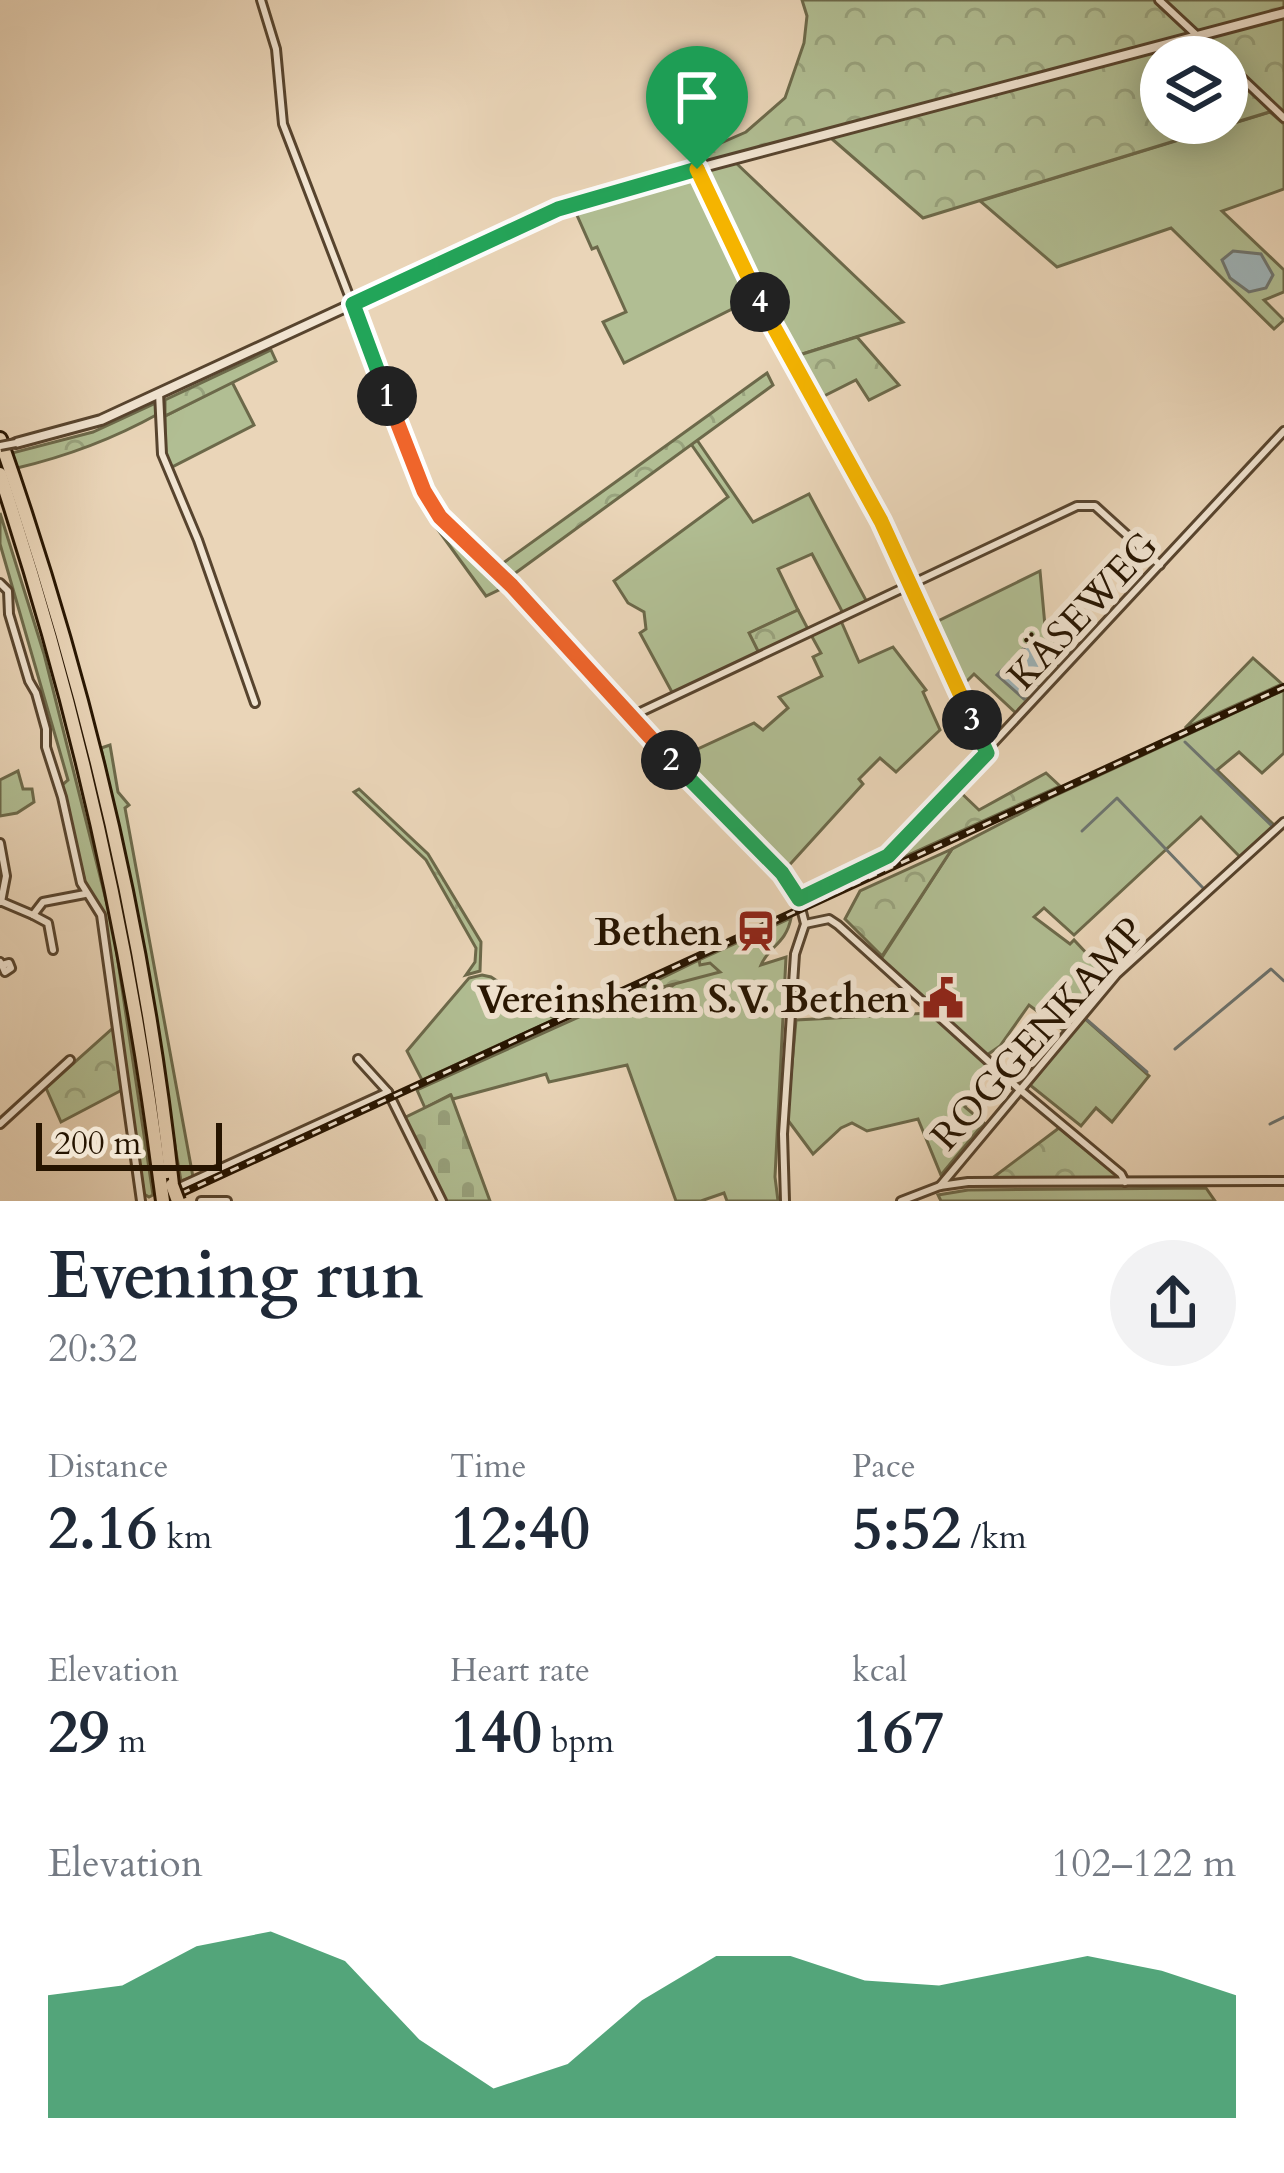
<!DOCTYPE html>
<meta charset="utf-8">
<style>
:root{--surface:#fff;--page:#f2f2f3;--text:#1f2937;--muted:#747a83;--accent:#0b8043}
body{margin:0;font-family:Cardo,serif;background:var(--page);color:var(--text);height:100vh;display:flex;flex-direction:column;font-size:45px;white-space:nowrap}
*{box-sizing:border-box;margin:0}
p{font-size:39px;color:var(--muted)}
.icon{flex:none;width:66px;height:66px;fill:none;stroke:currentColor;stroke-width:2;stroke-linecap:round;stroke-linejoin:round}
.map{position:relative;height:1201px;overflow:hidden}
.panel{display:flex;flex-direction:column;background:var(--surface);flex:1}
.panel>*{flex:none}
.controls{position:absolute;left:1140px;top:36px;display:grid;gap:24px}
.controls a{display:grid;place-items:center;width:108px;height:108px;border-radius:50%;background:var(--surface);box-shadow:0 6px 30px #0003;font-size:60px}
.scale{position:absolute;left:36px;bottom:30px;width:186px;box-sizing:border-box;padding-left:12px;border:6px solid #261400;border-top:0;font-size:33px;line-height:42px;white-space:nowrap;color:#261400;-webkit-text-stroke:9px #f1e4d1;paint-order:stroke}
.pin{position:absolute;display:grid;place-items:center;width:102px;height:102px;color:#fff;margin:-123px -51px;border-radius:50% 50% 50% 0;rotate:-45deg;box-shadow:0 0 12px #0007}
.pin .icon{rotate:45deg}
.km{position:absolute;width:60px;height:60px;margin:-30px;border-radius:50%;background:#222;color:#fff;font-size:33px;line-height:60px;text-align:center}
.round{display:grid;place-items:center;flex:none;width:126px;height:126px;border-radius:63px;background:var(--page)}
.head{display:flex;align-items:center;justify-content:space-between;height:204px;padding:0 48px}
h1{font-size:66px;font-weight:700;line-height:90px}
.figures{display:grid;grid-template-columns:repeat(3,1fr);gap:18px;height:204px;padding:12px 48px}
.figures div{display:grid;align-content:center}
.figures b{font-size:60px;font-weight:700}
.figures small{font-size:33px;font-weight:400}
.figures p{font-size:33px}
.chart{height:336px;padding:24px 48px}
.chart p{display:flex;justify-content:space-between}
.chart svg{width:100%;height:216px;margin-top:12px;fill:var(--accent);opacity:.7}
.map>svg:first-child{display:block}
.grass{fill:#b1be93;stroke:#6c694a;stroke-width:3}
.forest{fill:url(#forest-crowns);stroke:#6c694a;stroke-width:3;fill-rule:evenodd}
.cemetery{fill:url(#cemetery-stones);stroke:#6c694a;stroke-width:3}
.water{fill:#9eb5bb;stroke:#6e7570;stroke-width:3}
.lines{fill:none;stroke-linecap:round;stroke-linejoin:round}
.stream{stroke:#6e7570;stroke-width:3}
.minor-casing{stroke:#57442e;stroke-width:12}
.tertiary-casing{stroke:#57442e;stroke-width:14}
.trunk-casing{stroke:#261400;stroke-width:18}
.minor{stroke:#f1e4d1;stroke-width:6}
.tertiary{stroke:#f1e4d1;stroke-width:8}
.trunk{stroke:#ead5b8;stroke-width:12}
.rail-casing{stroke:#261400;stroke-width:8}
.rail{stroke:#f1e4d1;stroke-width:3;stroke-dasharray:9;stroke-linecap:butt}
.minor-bridge-casing{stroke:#57442e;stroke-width:12;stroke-linecap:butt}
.trunk-bridge-casing{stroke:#261400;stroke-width:18;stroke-linecap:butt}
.minor-bridge{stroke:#f1e4d1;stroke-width:6}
.trunk-bridge{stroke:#ead5b8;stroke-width:12}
.split-1-casing{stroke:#fff;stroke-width:24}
.split-2-casing{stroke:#fff;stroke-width:24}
.split-3-casing{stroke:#fff;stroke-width:24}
.split-4-casing{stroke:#fff;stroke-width:24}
.split-5-casing{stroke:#fff;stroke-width:24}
.split-1{stroke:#22a559;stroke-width:15}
.split-2{stroke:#f0652b;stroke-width:15}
.split-3{stroke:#22a559;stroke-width:15}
.split-4{stroke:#f5b400;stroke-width:15}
.split-5{stroke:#f5b400;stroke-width:15}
.labels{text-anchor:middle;stroke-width:12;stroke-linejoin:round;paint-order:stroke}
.street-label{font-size:39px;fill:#261400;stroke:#f1e4d1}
.poi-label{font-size:39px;font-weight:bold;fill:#261400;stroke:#f1e4d1;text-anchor:end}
</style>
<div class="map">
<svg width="1284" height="1201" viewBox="0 0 1284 1201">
<defs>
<pattern id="forest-crowns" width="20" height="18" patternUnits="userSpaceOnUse" patternTransform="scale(3)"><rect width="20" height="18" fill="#b1be93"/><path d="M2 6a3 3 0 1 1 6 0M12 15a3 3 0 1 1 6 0" fill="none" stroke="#98a27d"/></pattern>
<pattern id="cemetery-stones" width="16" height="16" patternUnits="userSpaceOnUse" patternTransform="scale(3)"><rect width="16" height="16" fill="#b1be93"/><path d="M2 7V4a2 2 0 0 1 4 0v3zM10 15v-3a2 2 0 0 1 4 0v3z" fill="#98a27d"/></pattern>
</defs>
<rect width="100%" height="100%" fill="#ead5b8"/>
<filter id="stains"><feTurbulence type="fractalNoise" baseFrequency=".00167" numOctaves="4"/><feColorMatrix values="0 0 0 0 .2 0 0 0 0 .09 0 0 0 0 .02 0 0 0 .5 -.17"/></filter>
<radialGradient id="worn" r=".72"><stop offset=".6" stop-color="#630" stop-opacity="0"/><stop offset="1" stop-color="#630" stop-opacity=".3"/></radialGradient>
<!-- grass -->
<g class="grass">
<path d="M1270 112 1284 124V189L1222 211 1284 270V292L1264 300 1284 320 1274 329 1171 228 1057 267 980 201Z"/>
<path d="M736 163 903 322 793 357 702 172Z"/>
<path d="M696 175 754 298 624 363 603 322 626 312 597 247 592 249 576 213 622 194Z"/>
<path d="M232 382 254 425 170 468 165 453V416Z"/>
<path d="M697 440 753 522 809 494 868 604 844 615 812 554 778 569 798 610 750 633 759 653 673 694 640 633 646 629 644 612 628 603 614 581 728 497 691 444Z"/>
<path d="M0 513 44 654 113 928 153 1195 149 1197 144 1194 102 910 86 886 61 786 68 780 0 544Z"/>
<path d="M1040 571 1045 626 1075 655 1018 715 974 674 961 687 932 624Z"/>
<path d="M841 621 859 662 893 647 926 690 923 692 940 730 896 772 880 758 859 779 863 784 783 872 674 760 754 723 763 730 788 708 779 697 822 676 813 657 821 653 811 635Z"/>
<path d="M1253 658 1282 684 1185 728Z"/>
<path d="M1284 690V753L1262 773 1239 752 1217 770 1276 827 1241 858 1201 817 1074 935 1044 908 1034 917 1070 944 1074 940 1107 975 1063 1030 1029 1005 1000 1046 987 1055 881 959 952 849 1050 798Z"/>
<path d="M110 745 118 792 129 805 125 808 193 1177 181 1181 130 883 101 748Z"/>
<path d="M791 918C786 944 769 946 761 965L786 957 775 1177 778 1201H727L724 1193 701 1201H676L627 1065 549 1082 546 1074 453 1099 450 1095 425 1108 417 1090 621 998 672 986 700 965 699 960Z"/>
<path d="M482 975 491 977 555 1019 422 1080 407 1051 469 978Z"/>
<path d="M930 1013 990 1067 965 1107 984 1123 941 1175 918 1119 867 1131 852 1123 841 1128 813 1154 787 1119 796 1020Z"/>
<path d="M1084 1018 1149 1076 1112 1122 1096 1108 1081 1126 1030 1085Z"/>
<path d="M1206 1188 1215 1201H941L938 1195 968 1190Z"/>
</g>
<!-- forest -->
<g class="forest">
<path d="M802 0H1284V113L1279 109 923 218 824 132 702 164 698 153 746 132 785 98 804 43 807 16ZM1161 57H1227V123H1161Z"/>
<path d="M857 337 899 385 869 400 856 380 816 400 793 357Z"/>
<path d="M271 350 276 361 165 416V400Z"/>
<path d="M767 373 773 385 510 577 499 566Z"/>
<path d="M156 403 158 414C113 439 68 456 17 468L12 453 93 432Z"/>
<path d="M437 518 507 586 486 596 436 527Z"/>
<path d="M798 610 809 631 759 653 749 633Z"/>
<path d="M18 771 23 789H32L34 802 17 813 0 816V780Z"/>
<path d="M1046 773 1060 786 895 861 891 857 957 789 979 810Z"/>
<path d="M359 789 428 854 481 942 480 971 466 975 475 962 476 948 426 860 354 792Z"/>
<path d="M952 849 882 956 845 919 860 891Z"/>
<path d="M699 960 700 965 710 963 720 972 621 998Z"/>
<path d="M113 1028 122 1090 61 1122 46 1088Z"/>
<path d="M1059 1128 1120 1178 991 1179Z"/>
</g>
<!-- cemetery -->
<path class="cemetery" d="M451 1095 490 1201H446L404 1118Z"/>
<!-- water -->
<g class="water">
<path d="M1233 251 1261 254 1273 275 1266 288 1249 292 1230 278 1222 260Z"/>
<path d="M1032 640 1055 666 1024 699 997 675Z"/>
</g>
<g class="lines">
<!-- stream -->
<g class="stream">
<path d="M1185 742 1273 827"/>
<path d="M1082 831 1117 798 1204 889"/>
<path d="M1086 1019 1147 1072"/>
<path d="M1175 1049 1271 969 1284 981"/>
<path d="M1270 1124 1284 1117"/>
</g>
<!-- minor casing -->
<g class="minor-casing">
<g id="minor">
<path d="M261 0 276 49 283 124 424 491C448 531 486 557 517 592 604 687 687 785 781 873L799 900 805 924 795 954 783 1134 785 1201"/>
<path d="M1159 0 1220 57"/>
<path d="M1227 64 1284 118"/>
<path d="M697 169 752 288 881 522 987 753"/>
<path d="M159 393 162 454 198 540 255 703"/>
<path d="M0 583 8 591 9 614 29 681 36 693 46 729V747L62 797 81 883 101 915 141 1201"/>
<path d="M630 717 1077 506H1095L1160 565"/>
<path d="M0 843 6 876 1 902"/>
<path d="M799 900 888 856 1284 431"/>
<path d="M0 901 33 915 43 902 85 894"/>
<path d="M33 915 48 923 53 950"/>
<path d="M805 924 829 919 838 925 1018 1088 1121 1174 1125 1182"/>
<path d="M0 962 2 965 9 963 11 968 5 972 2 965"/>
<path d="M358 1059 388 1092 442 1201"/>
<path d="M0 1124 70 1060"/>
<path d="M940 1186 1117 974 1284 822"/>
<path d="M173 1190 388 1092"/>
<path d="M201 1201H227"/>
<path d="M901 1201 940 1186 968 1182 1284 1181"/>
</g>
</g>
<!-- tertiary casing -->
<g class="tertiary-casing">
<path id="tertiary" d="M16 443 101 420 558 209 601 194 1284 13"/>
</g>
<!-- trunk casing -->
<g class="trunk-casing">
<g id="trunk">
<path d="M0 439C84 679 145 931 172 1185"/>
<path d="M0 474C77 707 129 936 160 1179"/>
</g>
</g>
<!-- minor -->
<use href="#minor" class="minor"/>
<!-- tertiary -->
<use href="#tertiary" class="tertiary"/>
<!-- trunk -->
<use href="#trunk" class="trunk"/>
<!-- rail casing -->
<g class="rail-casing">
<path id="rail" d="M165 1201 1284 687"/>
</g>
<!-- rail -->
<use href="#rail" class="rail"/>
<!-- minor-bridge casing -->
<g class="minor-bridge-casing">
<path id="minor-bridge" d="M0 446 16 443"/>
</g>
<!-- trunk-bridge casing -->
<g class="trunk-bridge-casing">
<g id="trunk-bridge">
<path d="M160 1179 163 1201"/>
<path d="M172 1185 178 1201"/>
</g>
</g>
<!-- minor-bridge -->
<use href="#minor-bridge" class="minor-bridge"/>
<!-- trunk-bridge -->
<use href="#trunk-bridge" class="trunk-bridge"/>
</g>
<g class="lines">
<!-- split-1 casing -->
<g class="split-1-casing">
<path id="split-1" d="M387 396 353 304 558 209 697 169"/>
</g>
<!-- split-2 casing -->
<g class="split-2-casing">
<path id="split-2" d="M387 396 424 491 440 517 512 586 671 760"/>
</g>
<!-- split-3 casing -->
<g class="split-3-casing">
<path id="split-3" d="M671 760 782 873 799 899 888 856 987 753 972 720"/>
</g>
<!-- split-4 casing -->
<g class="split-4-casing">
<path id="split-4" d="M760 302 881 521 972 720"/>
</g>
<!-- split-5 casing -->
<g class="split-5-casing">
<path id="split-5" d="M697 169 760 302"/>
</g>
<!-- split-1 -->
<use href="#split-1" class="split-1"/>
<!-- split-2 -->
<use href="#split-2" class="split-2"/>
<!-- split-3 -->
<use href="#split-3" class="split-3"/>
<!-- split-4 -->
<use href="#split-4" class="split-4"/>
<!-- split-5 -->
<use href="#split-5" class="split-5"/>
</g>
<!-- icons -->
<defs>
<g id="station-bare" transform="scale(3.24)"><path d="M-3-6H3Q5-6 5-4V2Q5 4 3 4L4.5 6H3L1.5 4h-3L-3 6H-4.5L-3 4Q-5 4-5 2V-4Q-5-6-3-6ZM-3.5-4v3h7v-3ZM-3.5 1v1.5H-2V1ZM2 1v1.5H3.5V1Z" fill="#8f2418" stroke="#f1e4d1" stroke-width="2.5" paint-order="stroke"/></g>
<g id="civic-bare" transform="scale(3.24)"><path d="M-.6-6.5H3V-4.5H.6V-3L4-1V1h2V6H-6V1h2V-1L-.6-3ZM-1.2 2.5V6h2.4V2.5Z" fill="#8f2418" stroke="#f1e4d1" stroke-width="2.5" paint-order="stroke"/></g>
</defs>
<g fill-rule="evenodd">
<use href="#station-bare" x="756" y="931"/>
<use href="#civic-bare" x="943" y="998"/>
</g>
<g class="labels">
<!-- street labels -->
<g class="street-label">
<text transform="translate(1082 610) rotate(-47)" y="14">KÄSEWEG</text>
<text transform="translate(1037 1033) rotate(-48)" y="14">ROGGENKAMP</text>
</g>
<!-- poi labels -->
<g class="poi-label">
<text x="722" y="945">Bethen</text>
<text x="909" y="1012">Vereinsheim S.V. Bethen</text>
</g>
</g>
<rect width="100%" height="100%" filter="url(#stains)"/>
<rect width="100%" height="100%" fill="url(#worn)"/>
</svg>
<div class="controls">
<a><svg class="icon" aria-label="layers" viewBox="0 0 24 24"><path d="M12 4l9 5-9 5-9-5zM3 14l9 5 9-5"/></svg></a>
</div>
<div class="scale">200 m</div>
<div class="pin" style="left:697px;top:169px;background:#1e9e55"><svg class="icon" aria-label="arrive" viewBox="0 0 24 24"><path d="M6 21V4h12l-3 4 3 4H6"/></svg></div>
<b class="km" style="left:387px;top:396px">1</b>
<b class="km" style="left:671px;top:760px">2</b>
<b class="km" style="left:972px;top:720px">3</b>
<b class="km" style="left:760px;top:302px">4</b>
</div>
<section class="panel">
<div class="head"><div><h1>Evening run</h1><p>20:32</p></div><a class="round"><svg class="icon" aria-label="share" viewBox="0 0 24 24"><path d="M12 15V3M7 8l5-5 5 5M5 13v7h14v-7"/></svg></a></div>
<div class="figures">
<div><p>Distance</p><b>2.16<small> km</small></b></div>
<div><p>Time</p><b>12:40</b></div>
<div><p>Pace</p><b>5:52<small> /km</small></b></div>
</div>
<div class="figures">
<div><p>Elevation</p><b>29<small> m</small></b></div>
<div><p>Heart rate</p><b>140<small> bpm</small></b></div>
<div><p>kcal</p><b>167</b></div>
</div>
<div class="chart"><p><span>Elevation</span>102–122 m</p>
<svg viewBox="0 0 160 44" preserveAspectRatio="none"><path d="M0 44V19L10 17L20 9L30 6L40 12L50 28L60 38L70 33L80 20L90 11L100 11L110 16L120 17L130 14L140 11L150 14L160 19V44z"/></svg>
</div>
</section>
